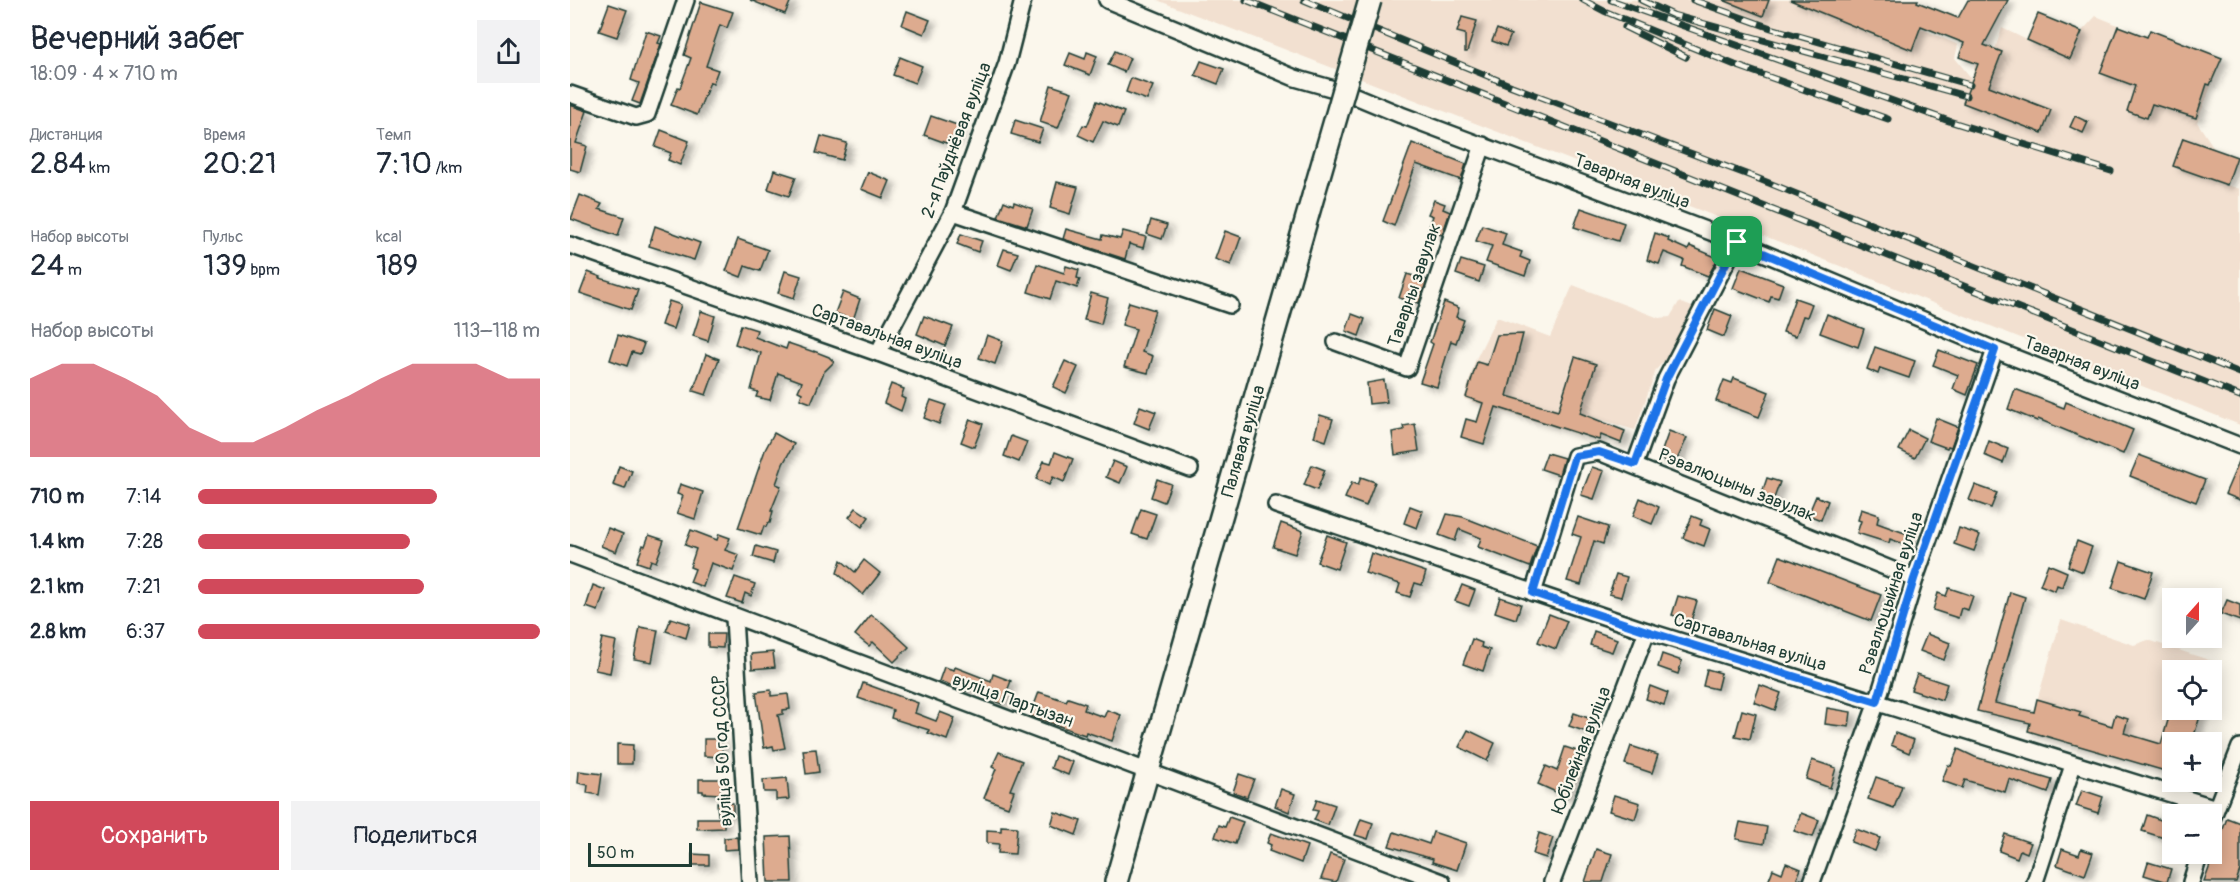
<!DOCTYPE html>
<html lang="ru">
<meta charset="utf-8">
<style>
:root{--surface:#fff;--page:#f2f2f3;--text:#1f2937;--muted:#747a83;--accent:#d1495b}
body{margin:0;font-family:Pangolin,sans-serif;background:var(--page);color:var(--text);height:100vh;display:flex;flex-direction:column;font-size:22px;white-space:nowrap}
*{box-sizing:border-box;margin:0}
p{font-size:20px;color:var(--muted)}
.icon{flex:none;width:33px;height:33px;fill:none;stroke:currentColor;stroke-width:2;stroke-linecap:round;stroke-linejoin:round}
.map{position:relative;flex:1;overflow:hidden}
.panel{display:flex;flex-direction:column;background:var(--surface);width:570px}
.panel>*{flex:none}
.needle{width:39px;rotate:21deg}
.tools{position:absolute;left:1592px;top:588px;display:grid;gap:12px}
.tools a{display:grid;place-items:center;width:60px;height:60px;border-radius:0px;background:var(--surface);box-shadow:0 3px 15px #0003;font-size:30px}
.scale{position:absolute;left:18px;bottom:15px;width:104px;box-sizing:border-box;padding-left:6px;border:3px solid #1f3d34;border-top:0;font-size:16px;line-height:21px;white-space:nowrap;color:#1f3d34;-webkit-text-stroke:4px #fbf7ec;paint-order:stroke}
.pin{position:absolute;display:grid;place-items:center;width:51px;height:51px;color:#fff;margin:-26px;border-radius:12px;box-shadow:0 3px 9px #0006}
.round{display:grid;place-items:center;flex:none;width:63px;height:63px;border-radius:0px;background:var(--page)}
.overview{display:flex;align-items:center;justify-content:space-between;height:102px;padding:0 30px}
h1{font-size:33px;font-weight:600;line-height:45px}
.figures{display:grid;grid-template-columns:repeat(3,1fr);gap:9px;height:102px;padding:6px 30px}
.figures div{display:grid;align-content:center}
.figures b{font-size:30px;font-weight:600}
.figures small{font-size:16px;font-weight:400}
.figures p{font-size:16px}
.chart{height:168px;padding:12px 30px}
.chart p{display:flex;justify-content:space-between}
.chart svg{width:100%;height:108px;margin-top:6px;fill:var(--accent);opacity:.7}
.cta{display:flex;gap:12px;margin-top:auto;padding:12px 30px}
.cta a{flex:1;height:69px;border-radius:0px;background:var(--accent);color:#fff;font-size:24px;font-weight:600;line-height:69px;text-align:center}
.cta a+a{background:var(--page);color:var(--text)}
ul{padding:0 30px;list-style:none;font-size:20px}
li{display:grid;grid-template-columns:96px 72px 1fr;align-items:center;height:45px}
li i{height:15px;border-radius:8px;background:var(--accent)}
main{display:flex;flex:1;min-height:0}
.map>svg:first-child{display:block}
.built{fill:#f2e0d0}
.building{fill:#ddab8f;stroke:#1f3d34;stroke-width:1.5;filter:url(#shadow)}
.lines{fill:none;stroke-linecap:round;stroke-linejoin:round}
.minor-casing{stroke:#1f3d34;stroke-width:20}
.secondary-casing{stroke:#1f3d34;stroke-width:26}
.minor{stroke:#fbf7ec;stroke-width:15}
.secondary{stroke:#fbf7ec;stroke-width:21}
.rail-casing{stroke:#1f3d34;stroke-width:7}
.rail{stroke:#fbf7ec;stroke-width:4.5;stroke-dasharray:14;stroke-linecap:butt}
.secondary-bridge-casing{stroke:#1f3d34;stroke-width:26;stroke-linecap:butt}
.secondary-bridge{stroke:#fbf7ec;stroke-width:21}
.route-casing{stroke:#fff;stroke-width:12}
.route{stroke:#1a73e8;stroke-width:8}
.labels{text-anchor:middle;stroke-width:4.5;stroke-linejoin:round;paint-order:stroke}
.street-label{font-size:18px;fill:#1f3d34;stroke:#fbf7ec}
</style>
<main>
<section class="panel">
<div class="overview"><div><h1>Вечерний забег</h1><p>18:09 · 4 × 710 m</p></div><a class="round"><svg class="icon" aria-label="share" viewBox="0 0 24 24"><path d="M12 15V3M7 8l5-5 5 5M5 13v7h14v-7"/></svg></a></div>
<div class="figures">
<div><p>Дистанция</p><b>2.84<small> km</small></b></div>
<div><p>Время</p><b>20:21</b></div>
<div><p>Темп</p><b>7:10<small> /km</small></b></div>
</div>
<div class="figures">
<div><p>Набор высоты</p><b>24<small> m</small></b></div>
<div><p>Пульс</p><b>139<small> bpm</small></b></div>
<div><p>kcal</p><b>189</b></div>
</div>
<div class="chart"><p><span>Набор высоты</span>113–118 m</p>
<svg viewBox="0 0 160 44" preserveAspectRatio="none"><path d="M0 44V12L10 6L20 6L30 12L40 19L50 32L60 38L70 38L80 32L90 25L100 19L110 12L120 6L130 6L140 6L150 12L160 12V44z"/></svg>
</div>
<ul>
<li><b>710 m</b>7:14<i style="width:70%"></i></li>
<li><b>1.4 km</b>7:28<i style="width:62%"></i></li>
<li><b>2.1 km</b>7:21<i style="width:66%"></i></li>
<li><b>2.8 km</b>6:37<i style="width:100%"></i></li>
</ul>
<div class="cta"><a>Сохранить</a><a>Поделиться</a></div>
</section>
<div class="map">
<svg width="1670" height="882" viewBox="0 0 1670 882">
<defs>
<filter id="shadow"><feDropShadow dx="6" dy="4" stdDeviation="3" flood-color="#0004"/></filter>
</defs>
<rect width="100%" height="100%" fill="#fbf7ec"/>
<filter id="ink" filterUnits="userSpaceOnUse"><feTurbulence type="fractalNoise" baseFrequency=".0167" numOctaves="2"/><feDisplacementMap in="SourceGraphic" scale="12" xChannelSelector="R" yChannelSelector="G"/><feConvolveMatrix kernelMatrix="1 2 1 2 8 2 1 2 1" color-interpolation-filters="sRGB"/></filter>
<g filter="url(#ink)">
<!-- built -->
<g class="built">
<path d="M587 0H1289L1388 45 1385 58 1402 79 1405 63 1389 57 1396 38 1425 49 1432 28 1457 40 1468 14 1511 32 1526 16 1570 34 1578 36 1580 30 1613 42 1652 58 1627 122 1648 154 1657 185 1670 189V425L1114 204Z"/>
<path d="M1003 285 1089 318 1100 317 1109 302 1130 310 1112 340 1086 370 1065 430 1015 415 1010 435 894 399 905 361 927 317 980 337Z"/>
<path d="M1491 620 1564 645 1578 640 1645 662 1641 677V670H1602V710H1632L1622 742H1602V773L1458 731Z"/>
</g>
<!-- building -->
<g class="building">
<path d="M180 0H221L215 14Z"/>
<path d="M1153 0H1199L1193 16Z"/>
<path d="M1220 0H1348L1347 2 1388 18 1398 0H1438L1414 45 1432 52 1419 86 1481 110 1472 133 1393 103 1408 64 1389 57 1394 43 1351 26 1342 50Z"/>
<path d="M131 2 163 12 157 28 150 25 136 66 148 70 143 83 140 82 127 115 101 105 108 87 110 88 121 58 114 55Z"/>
<path d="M39 4 57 10 47 37 29 31Z"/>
<path d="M337 11 360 20 354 34 332 25Z"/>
<path d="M1468 14 1512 32 1500 59 1457 40Z"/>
<path d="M892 17 907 21 897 52H895V34L887 32Z"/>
<path d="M1548 26 1577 37 1580 30 1652 58 1640 85 1637 84 1626 118 1582 104 1577 118 1557 111 1565 86 1530 73Z"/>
<path d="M927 29 941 35 936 46 922 41Z"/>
<path d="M76 31 91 36 88 43 91 44 70 104 62 101 69 83 61 80Z"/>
<path d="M545 51 560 58 554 72 538 65Z"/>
<path d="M517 52 527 56 520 75 495 65 500 53 515 59Z"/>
<path d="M330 57 352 66 345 83 323 75Z"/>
<path d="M631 61 654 69 648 84 625 75Z"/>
<path d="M561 78 583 86 577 100 556 92Z"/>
<path d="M481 85 502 92 488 128 470 122Z"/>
<path d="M527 101 554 112 548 127 533 121 523 142 508 135 513 125 517 126Z"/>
<path d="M0 105 17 111 6 143 17 146 10 172 0 169Z"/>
<path d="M361 116 390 126 385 141 378 139 376 143 354 135Z"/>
<path d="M1505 116 1518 122 1513 133 1500 127Z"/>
<path d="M445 120 473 129 468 142 441 134Z"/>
<path d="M91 130 119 141 110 165 98 160 101 153 85 147Z"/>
<path d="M251 136 277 143 272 160 246 153Z"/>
<path d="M1613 138 1667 157 1657 185 1603 166Z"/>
<path d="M842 143 896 164 891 180 846 164 824 226 813 221Z"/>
<path d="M204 170 226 177 219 196 198 189Z"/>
<path d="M298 172 320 181 313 198 291 189Z"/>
<path d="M487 182 508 187 500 214 480 208Z"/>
<path d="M10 195 32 204 29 209 54 217 48 236 1 219Z"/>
<path d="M864 200 875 204 873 209 880 212 872 235 858 230 863 216 858 214Z"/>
<path d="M434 201 443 205 444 202 463 209 457 226 428 217Z"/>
<path d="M1011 208 1054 223 1048 241 1004 227Z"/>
<path d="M581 220 597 225 592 239 577 234Z"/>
<path d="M912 225 936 233 932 245 952 252 950 257 960 261 955 276 916 262 922 246 906 241Z"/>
<path d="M85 226 130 243 124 260 79 246Z"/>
<path d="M496 229 532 239 533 235 550 239 553 231 576 237 573 248 559 244 555 259 493 239Z"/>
<path d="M655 231 671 237 661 265 645 259Z"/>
<path d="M1085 233 1099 238 1098 241 1118 250 1120 246 1148 258 1138 276 1112 266 1114 260 1094 252 1089 264 1077 260Z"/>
<path d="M391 234 412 241 408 252 387 244Z"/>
<path d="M168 239 198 250 190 271 175 266 171 277 156 271Z"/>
<path d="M434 249 448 253 441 270 428 265Z"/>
<path d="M891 260 914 267 909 282 886 274Z"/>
<path d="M467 264 494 273 496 266 509 270 507 278 510 279 507 288 486 281 480 299 458 292Z"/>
<path d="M1171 268 1213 284 1208 298 1201 296 1199 302 1163 288Z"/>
<path d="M215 271 231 276 224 298 208 293Z"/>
<path d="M18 272 31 277 30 278 68 290 61 310 10 293Z"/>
<path d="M837 274 857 280 849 303 829 298Z"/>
<path d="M273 292 290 299 283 320 265 313Z"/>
<path d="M521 293 538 298 531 324 514 320Z"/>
<path d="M1225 298 1242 304 1237 317 1233 316 1226 336 1213 332Z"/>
<path d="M99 301 111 305 103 329 91 325Z"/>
<path d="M559 302 585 310 572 352 583 356 578 373 554 367 566 329 552 325Z"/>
<path d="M874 302 889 308 886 317 894 320 886 343 881 341 867 387 850 382 863 344 860 342Z"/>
<path d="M1145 309 1162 316 1154 337 1137 330Z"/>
<path d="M131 311 145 316 138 341 123 336Z"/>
<path d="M782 314 795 319 789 336 776 331Z"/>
<path d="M1257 314 1294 329 1288 347 1250 333Z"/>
<path d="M354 316 383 327 375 346 347 334Z"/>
<path d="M171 325 187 330 185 337 216 349 218 343 244 352V351L259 357 264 362 254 372 241 403 230 399 232 393 228 391 232 382 208 373 200 400 186 397 188 392 181 390 191 353 165 344Z"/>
<path d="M953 334 937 396 988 411 1005 357 1026 364 1010 413 1055 431 1051 443 1031 435 1029 440 926 407 914 444 891 437 896 419 907 422 913 403 896 397 907 362 917 365 927 335Z"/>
<path d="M48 335 74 344 70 354 62 352 57 366 40 360Z"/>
<path d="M417 335 433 341 425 364 409 358Z"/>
<path d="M1305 347 1345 361 1339 378 1310 368 1308 374 1297 369Z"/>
<path d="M1369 350 1408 365 1397 395 1383 389 1388 375 1363 365Z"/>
<path d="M136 354 149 359 136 395 123 391Z"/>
<path d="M495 361 508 367 496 393 483 387Z"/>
<path d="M1164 378 1199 392 1189 417 1146 401 1154 380 1162 383Z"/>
<path d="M814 380 817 402 799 404 797 383Z"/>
<path d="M321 384 334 389 331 397 335 399 331 411 314 403Z"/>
<path d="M1445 389 1494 408 1496 402 1563 430 1553 454 1468 419 1467 421 1438 409Z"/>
<path d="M361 400 376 405 369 424 354 418Z"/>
<path d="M570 406 586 412 579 429 564 423Z"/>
<path d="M750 415 763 419 756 441 744 437Z"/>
<path d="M1366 418 1388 427 1381 447 1378 446 1377 448 1358 441Z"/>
<path d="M400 419 413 424 404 447 391 442Z"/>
<path d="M845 424 849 451 825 455 822 432 834 430 833 426Z"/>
<path d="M1339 430 1355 438 1345 458 1329 450Z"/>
<path d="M1099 431 1117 438 1105 464 1089 459Z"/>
<path d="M204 433 224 444 213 464 206 484 211 486 201 511H203L200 523H198L196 527 194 526 191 535 168 528 195 450Z"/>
<path d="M441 436 457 442 449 462 434 456Z"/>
<path d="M1419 441 1438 449 1433 463 1414 455Z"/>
<path d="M485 452 503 459 494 482 483 477 479 485 466 479 474 461 481 463Z"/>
<path d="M977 453 994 458 989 475 971 469Z"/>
<path d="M1569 455 1635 480 1626 502 1560 476Z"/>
<path d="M1670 459V500L1655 494Z"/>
<path d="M543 461 557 467 550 483 536 477Z"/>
<path d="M742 465 755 470 747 490 734 485Z"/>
<path d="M49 466 62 471 55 489 43 485Z"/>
<path d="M1022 467 1034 471 1024 499 1011 495Z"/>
<path d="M791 477 805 482 796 506 775 498 782 482 788 485Z"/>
<path d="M1197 478 1210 482 1203 501 1191 496Z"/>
<path d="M587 479 601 484 594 502 581 497Z"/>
<path d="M110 484 133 492 125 519 107 513 113 496 107 494Z"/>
<path d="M1405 485 1427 493 1421 508 1399 500Z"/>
<path d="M1246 496 1258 501 1251 520 1238 515Z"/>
<path d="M1070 498 1089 507 1082 524 1063 516Z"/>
<path d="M840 506 853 511 847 528 834 523Z"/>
<path d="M286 508 299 517 292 527 279 517Z"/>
<path d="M571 509 586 514 577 539 562 534Z"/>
<path d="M1291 509 1309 515 1307 523 1343 536 1339 546 1320 539 1319 543 1287 533 1291 521 1288 520Z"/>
<path d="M877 514 893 517 967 546 960 567 908 547 911 538 889 529 885 541 869 535Z"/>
<path d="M1122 516 1132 520 1130 525 1140 529 1134 546 1113 538Z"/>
<path d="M1008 517 1038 527 1033 544 1024 541 1011 585 997 581 1011 537 1002 534Z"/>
<path d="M711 523 733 531 725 554 703 547Z"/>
<path d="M38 528 53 534 46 552 31 546Z"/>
<path d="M1389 528 1410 535 1404 551 1384 544Z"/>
<path d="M121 530 147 540 149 534 160 538 155 550 169 555 163 571 141 563 133 587 120 582 125 569 120 567 126 549 115 545Z"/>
<path d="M79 535 94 540 86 562 81 560 79 566 67 562 73 545 75 546Z"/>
<path d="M757 535 776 542 767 569 747 562Z"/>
<path d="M1507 541 1522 547 1513 572 1498 566Z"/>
<path d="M186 546 206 552 203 563 183 557Z"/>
<path d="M801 553 856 572 852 585 845 583 840 597 827 593 830 584 795 573Z"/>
<path d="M1210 556 1311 595 1301 621 1200 582Z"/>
<path d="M271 560 285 572 294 560 310 573 293 595 267 573Z"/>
<path d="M1551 561 1583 572 1574 599 1542 588Z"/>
<path d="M1478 564 1497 572 1492 587 1487 585 1485 591 1470 585Z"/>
<path d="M1046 574 1057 577 1051 597 1039 594Z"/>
<path d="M165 577 185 584 181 596 175 593 172 603 157 598Z"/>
<path d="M23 585 35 590 28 611 16 607Z"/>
<path d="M892 585 905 590 899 606 885 601Z"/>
<path d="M1379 588 1403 596 1398 610 1391 608 1388 618 1363 610 1368 593 1376 596Z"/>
<path d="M1440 592 1455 597 1425 703 1464 712 1467 699 1511 712 1509 716 1542 726 1545 715 1558 719 1554 733 1591 744 1601 710H1632L1622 742H1602V773L1458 731 1460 723 1407 711Z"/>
<path d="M1108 596 1127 601 1121 621 1102 615Z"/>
<path d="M930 597 951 604 946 619 925 612Z"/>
<path d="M1657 600 1670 605V621L1651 614Z"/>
<path d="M979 614 997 621 986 649 968 642Z"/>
<path d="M301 615 313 623 339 647 324 662 303 642 299 646 285 635Z"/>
<path d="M101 618 120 624 116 638 96 631Z"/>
<path d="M70 627 88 630 82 662 64 659Z"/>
<path d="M1024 631 1047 639 1042 652 1020 645Z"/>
<path d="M138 634H154L153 648 138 647Z"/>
<path d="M1357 634 1380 643 1374 660 1350 651Z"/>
<path d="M32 638 46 641 40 673 25 670Z"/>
<path d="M902 639 912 643 911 647 920 650 913 671 893 664Z"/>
<path d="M203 652 205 667 182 669 181 654Z"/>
<path d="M1092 654 1112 661 1108 674 1088 667Z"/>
<path d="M374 667 384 670 385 667 421 681 423 674 441 681 432 704 419 699 421 694 399 685 397 691 369 681Z"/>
<path d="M1137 669 1151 673 1147 689 1133 686Z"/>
<path d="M1347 674 1377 684 1372 700 1341 690Z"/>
<path d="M293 683 348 703 345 713 366 721 370 712 385 718 377 740 358 733 359 730 321 718 323 710 288 698Z"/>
<path d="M1190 685 1211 693 1205 710 1184 702Z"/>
<path d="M1080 686 1098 693 1094 705 1076 699Z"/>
<path d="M201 690V696L218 694 220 709 213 710V714L208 715 215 748 204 750 203 746 194 748 186 692Z"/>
<path d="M469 692 496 701 498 698 516 704 514 710 534 717 537 710 551 715 542 741 516 732 515 735 460 716Z"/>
<path d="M1257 708 1281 712 1279 727 1255 724Z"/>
<path d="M1172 710 1186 714 1180 739 1165 736Z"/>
<path d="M1004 713 1027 721 1023 734 999 726Z"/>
<path d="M898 730 925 743 917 761 889 747Z"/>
<path d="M1325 733 1344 740 1339 753 1321 745Z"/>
<path d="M134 739H152V757L134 756Z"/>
<path d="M47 744 63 745 62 764H47Z"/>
<path d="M1061 746 1088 755 1082 773 1055 764Z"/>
<path d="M995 747 1013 753 997 797 968 784 976 766 987 771Z"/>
<path d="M246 749 249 772 236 774 233 750Z"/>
<path d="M1388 749 1405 757 1482 780 1478 793 1439 779 1435 792 1395 780 1392 788 1372 781 1378 765 1381 766Z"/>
<path d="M429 752 452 761 440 790 444 791 438 807 414 798 426 769 422 767Z"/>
<path d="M485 756 503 762 498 775 481 768Z"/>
<path d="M1242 760 1266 768 1260 788 1236 779Z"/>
<path d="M9 771 32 774 29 795 17 793 18 785 8 783Z"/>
<path d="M669 774 684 779 677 797 663 792Z"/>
<path d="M1306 777 1332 786 1324 808 1298 799Z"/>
<path d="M217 778 219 799 206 800V792H194L193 780Z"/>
<path d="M129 779H151V794L133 793V791H129Z"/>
<path d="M711 789 725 794 719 812 705 806Z"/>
<path d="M1512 790 1533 797 1528 813 1506 806Z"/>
<path d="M1044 795 1070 803 1065 819 1039 811Z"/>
<path d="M747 799 765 805 758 825 744 820 748 811 743 810Z"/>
<path d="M147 803H163V814L148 815Z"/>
<path d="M485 812 511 821 506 835 481 825Z"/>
<path d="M1231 813 1249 820 1243 837 1224 831Z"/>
<path d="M1577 815 1599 823 1594 838 1572 831Z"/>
<path d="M659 817 673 822 665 844 645 837 649 825 655 827Z"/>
<path d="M127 818H154V828L127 829Z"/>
<path d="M1657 818 1670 823V870L1666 882H1634Z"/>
<path d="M791 819 803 823 798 839 785 835Z"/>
<path d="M1170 822 1197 827 1194 844 1166 839Z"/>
<path d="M431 826 447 827 445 854 428 853 429 844 417 843V830L431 831Z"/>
<path d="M1286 829 1310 838 1305 851 1281 842Z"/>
<path d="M824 832 859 844 863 832 896 843 887 870 862 862 863 859 819 846Z"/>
<path d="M701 833 737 846 731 863 699 851 701 845 697 843Z"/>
<path d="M969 833 983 838 976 858 963 854Z"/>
<path d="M1435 834 1461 843 1457 853 1450 850 1447 858 1429 851Z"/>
<path d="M220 836 222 882H198L196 837Z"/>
<path d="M167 837 168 849 154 850V838Z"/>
<path d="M1026 849 1042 854 1033 882H1015Z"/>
<path d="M1492 849 1509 855 1511 849 1523 853 1515 875 1487 865Z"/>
<path d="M122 854 139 855V865H122Z"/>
<path d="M760 854 774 859 766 882 751 879Z"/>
<path d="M1578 862 1601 869 1597 882 1574 875Z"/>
<path d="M1216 863 1231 869 1227 878 1233 880 1232 882H1198L1203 869 1212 873Z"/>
</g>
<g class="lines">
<!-- minor casing -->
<g class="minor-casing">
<g id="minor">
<path d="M537 0 725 78 778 93 831 115 1167 242 1425 350 1670 446"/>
<path d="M0 94 66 117 77 114 116 0"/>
<path d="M383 212 660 305"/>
<path d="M0 245 308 353 620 469"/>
<path d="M766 342 837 368 913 145"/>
<path d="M308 353 383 212 437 63 453 0"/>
<path d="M1065 464 1096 379 1167 242"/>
<path d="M706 505 1077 631 1646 808"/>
<path d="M0 554 872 882"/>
<path d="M963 593 1005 456 1029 452 1345 579"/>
<path d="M164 618 180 882"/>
<path d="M1641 822 1670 747"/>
<path d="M982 882 1077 631"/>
<path d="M1242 882 1307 702 1345 579 1425 350"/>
<path d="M1465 882 1503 765"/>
<path d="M1621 882 1630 854"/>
</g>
</g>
<!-- secondary casing -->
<g class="secondary-casing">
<path id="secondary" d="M546 882 744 193"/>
</g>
<!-- minor -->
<use href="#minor" class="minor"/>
<!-- secondary -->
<use href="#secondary" class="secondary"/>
<!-- rail casing -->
<g class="rail-casing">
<g id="rail">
<path d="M676 0 1670 396"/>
<path d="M734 0 942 86 1189 179 1670 373"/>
<path d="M1013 0 1034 11 1165 65 1318 119"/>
<path d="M1041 0 1379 121 1541 171"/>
<path d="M1071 0 1103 15 1396 96"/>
<path d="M1123 0 1201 28 1400 85"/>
<path d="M1055 27 1116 57"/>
</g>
</g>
<!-- rail -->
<use href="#rail" class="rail"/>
<!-- secondary-bridge casing -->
<g class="secondary-bridge-casing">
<path id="secondary-bridge" d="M744 193 800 0"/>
</g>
<!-- secondary-bridge -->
<use href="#secondary-bridge" class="secondary-bridge"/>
</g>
</g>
<g class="lines" filter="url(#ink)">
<!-- route casing -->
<g class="route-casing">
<path id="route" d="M1167 242 1425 350 1344 579 1307 702 1077 631 963 593 1005 456 1029 452 1065 464 1096 379Z"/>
</g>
<!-- route -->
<use href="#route" class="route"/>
</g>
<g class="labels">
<!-- street labels -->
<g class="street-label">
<text transform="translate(386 140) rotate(-69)" y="6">2-я Паўднёвая вуліца</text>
<text transform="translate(1062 181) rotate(21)" y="6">Таварная вуліца</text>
<text transform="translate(844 285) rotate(-71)" y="6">Таварны завулак</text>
<text transform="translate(317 336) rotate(20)" y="6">Сартавальная вуліца</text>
<text transform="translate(1512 363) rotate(21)" y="6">Таварная вуліца</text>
<text transform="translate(673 441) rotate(-74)" y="6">Палявая вуліца</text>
<text transform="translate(1167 485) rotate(22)" y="6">Рэвалюцыны завулак</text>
<text transform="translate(1321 593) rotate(-72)" y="6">Рэвалюцыйная вуліца</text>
<text transform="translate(1180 642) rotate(17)" y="6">Сартавальная вуліца</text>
<text transform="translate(443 700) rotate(20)" y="6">вуліца Партызан</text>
<text transform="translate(1011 750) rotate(-69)" y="6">Юбілейная вуліца</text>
<text transform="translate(152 751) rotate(-93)" y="6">вуліца 50 год СССР</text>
</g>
</g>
</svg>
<div class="tools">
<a><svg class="needle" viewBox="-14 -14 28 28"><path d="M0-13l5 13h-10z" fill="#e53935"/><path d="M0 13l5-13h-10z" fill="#747a83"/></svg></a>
<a><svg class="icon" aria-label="locate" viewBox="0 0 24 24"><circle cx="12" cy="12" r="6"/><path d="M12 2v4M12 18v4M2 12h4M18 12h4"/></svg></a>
<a>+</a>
<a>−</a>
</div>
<div class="scale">50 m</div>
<div class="pin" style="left:1167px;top:242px;background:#1e9e55"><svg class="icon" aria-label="arrive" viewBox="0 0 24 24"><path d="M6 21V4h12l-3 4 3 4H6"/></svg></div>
</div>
</main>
